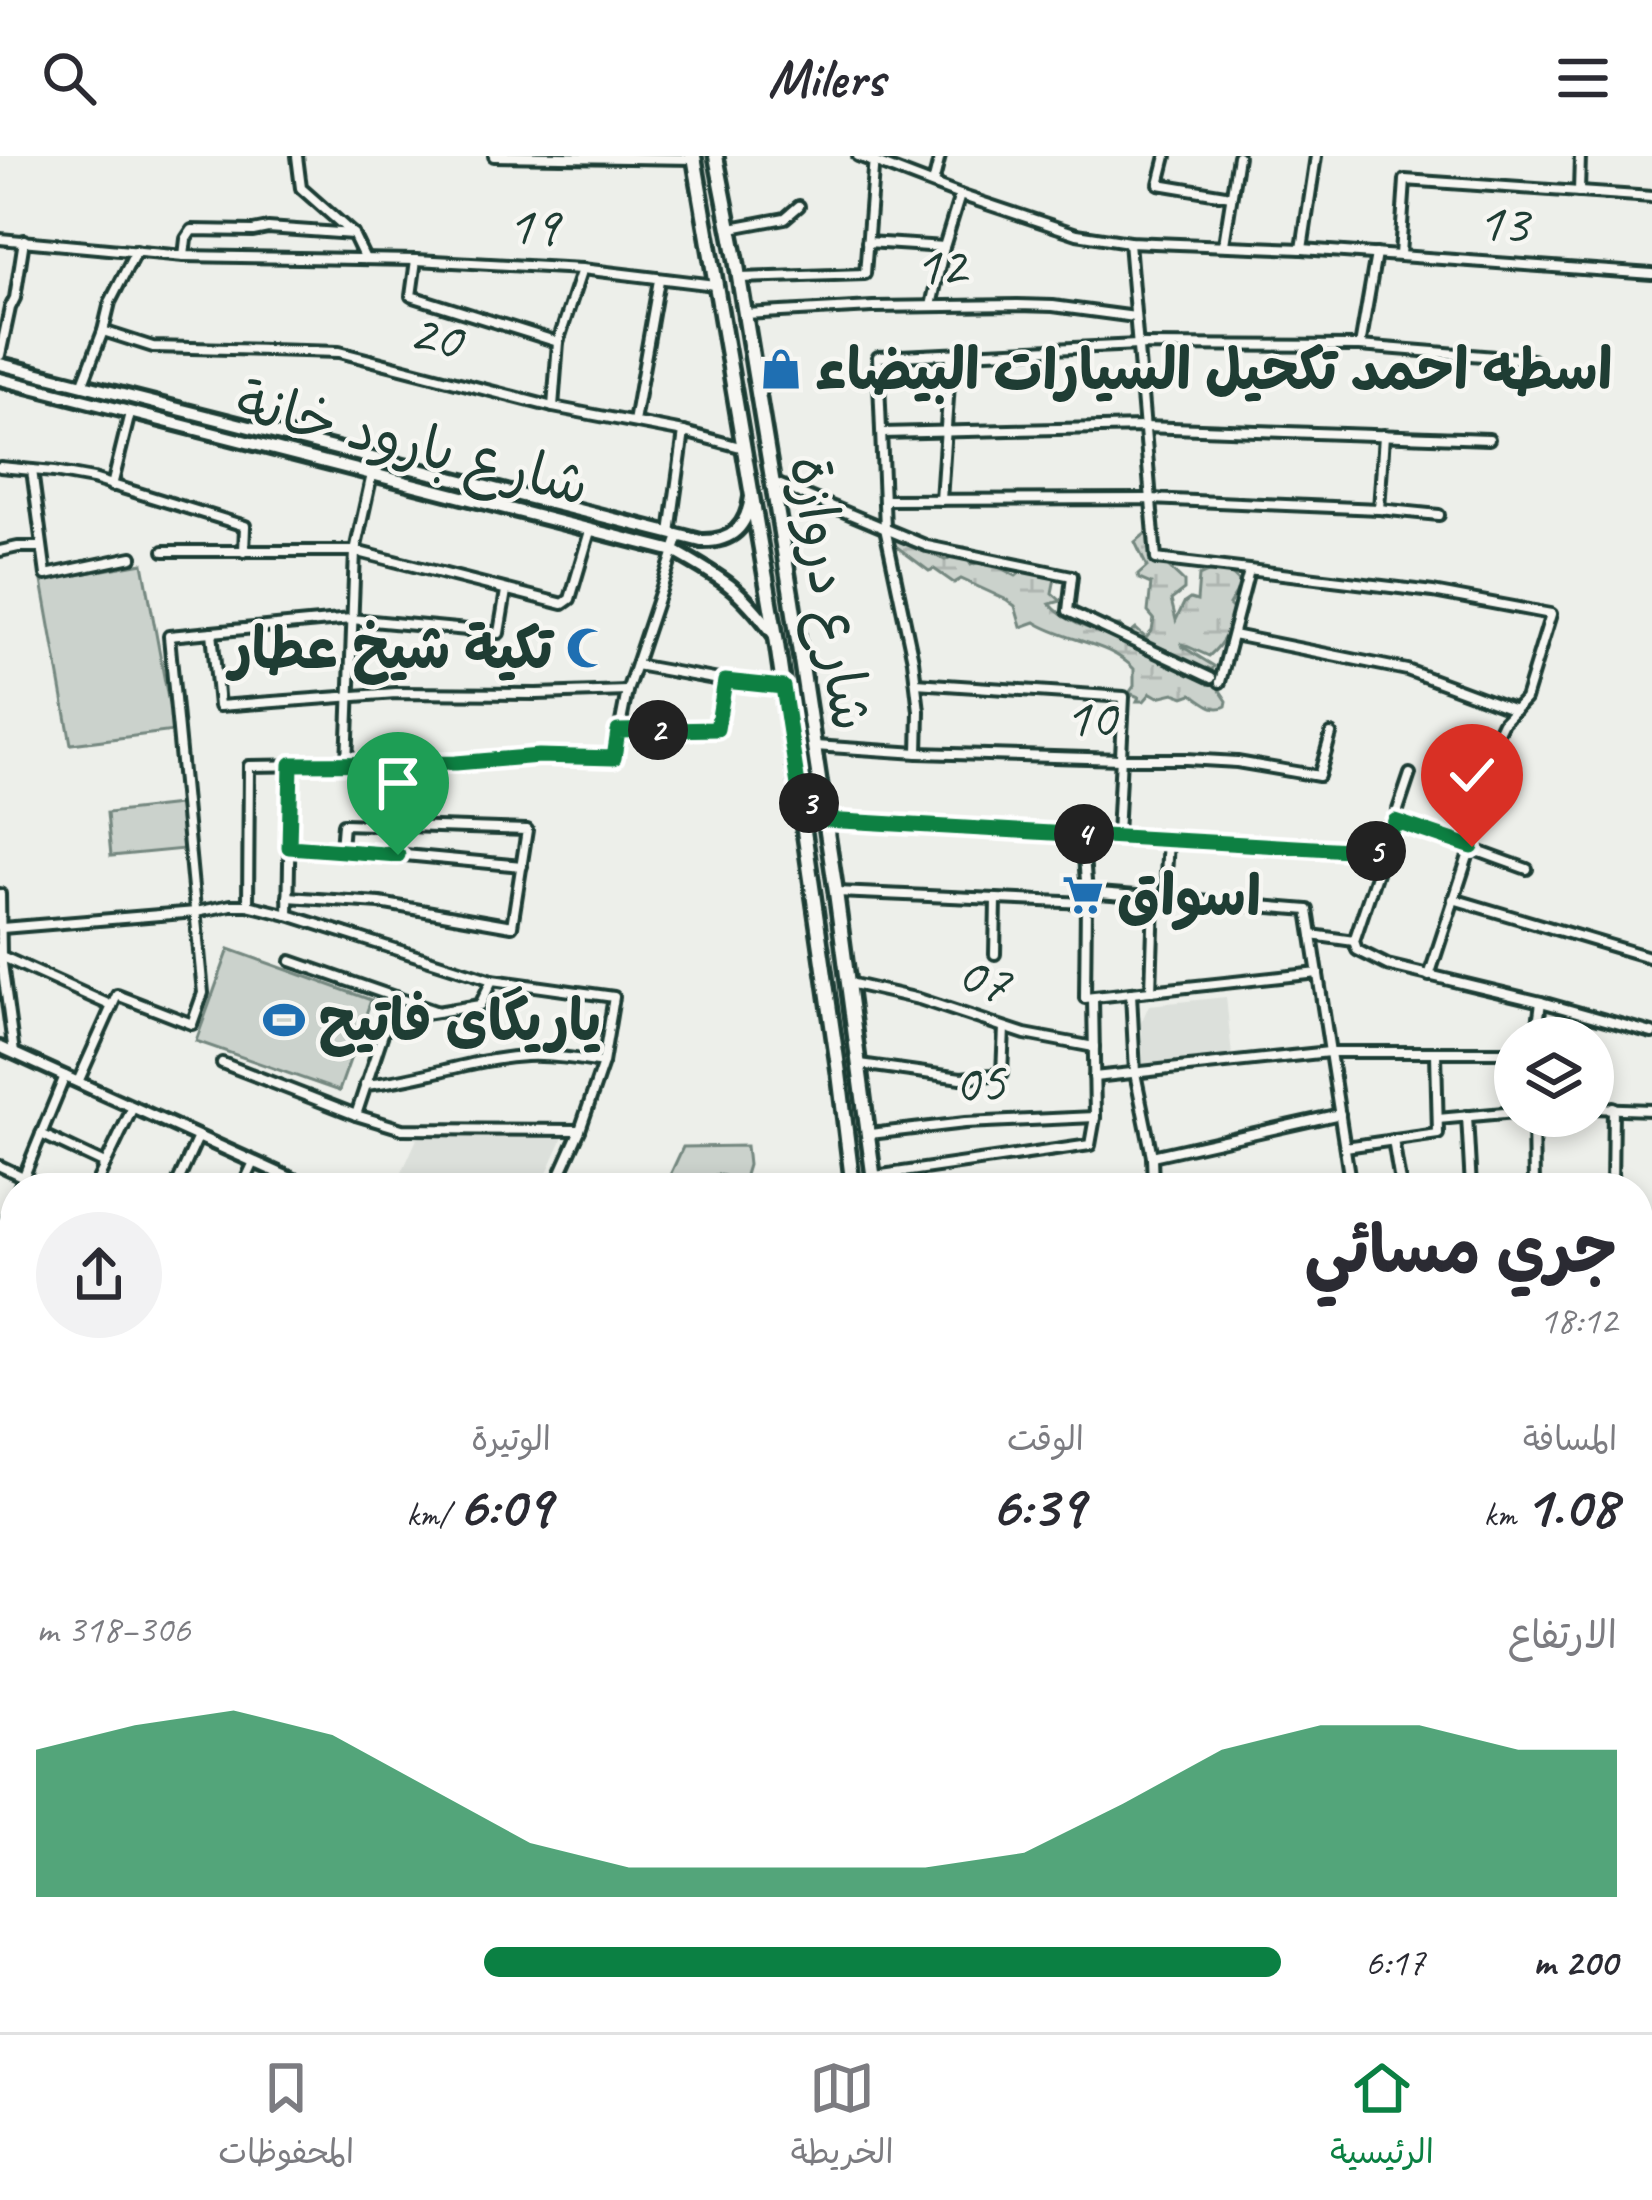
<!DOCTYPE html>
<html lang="ar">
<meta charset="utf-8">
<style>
:root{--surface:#fff;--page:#f2f2f3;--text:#2b2b33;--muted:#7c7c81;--line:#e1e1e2;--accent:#0b8043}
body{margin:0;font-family:Caveat,"Playpen Sans Arabic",sans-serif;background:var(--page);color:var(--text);direction:rtl;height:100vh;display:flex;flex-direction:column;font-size:45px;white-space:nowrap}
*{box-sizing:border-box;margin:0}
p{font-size:39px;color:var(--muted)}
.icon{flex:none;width:66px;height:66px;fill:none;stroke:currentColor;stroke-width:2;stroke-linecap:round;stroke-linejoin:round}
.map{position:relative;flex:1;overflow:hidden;direction:ltr}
.drawer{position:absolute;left:0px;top:1017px;width:1653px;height:861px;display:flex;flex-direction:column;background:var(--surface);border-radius:48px 48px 0 0;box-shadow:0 6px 18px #0003;direction:rtl}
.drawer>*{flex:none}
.controls{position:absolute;left:1494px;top:861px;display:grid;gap:24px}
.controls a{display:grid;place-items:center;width:120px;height:120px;border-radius:50%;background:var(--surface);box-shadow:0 6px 18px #0003;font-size:60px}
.pin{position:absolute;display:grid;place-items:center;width:102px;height:102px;color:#fff;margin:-123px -51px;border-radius:50% 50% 50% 0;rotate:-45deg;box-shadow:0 0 12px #0007}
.pin .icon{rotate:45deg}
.km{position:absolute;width:60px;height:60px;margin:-30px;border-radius:50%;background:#222;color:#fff;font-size:33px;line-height:60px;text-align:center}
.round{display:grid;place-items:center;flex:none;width:126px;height:126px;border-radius:63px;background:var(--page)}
.headline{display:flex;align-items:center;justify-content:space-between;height:204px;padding:0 36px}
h1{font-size:66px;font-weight:700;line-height:90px}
.stats{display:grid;grid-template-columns:repeat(3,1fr);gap:18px;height:204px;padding:12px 36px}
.stats div{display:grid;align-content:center}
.stats b{font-size:60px;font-weight:700}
.stats small{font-size:33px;font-weight:400}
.stats p{font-size:33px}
.chart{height:336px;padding:24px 36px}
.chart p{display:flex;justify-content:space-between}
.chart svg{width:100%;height:216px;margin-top:12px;fill:var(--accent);opacity:.7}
ul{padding:0 36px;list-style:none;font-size:39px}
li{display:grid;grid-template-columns:192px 144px 1fr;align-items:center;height:90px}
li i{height:30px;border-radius:15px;background:var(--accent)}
header{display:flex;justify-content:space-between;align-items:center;height:156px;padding:0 36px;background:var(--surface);font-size:54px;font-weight:700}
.tabs{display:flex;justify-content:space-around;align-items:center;height:168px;border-top:3px solid var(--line);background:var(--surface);font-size:33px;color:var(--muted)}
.tabs a{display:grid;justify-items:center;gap:6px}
.tabs .on{color:var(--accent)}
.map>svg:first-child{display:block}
.built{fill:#dce0db}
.wetland{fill:url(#wetland-marsh);stroke:#758880;stroke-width:3}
.park{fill:url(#park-dots);stroke:#758880;stroke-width:3}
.garden{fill:#cbd2cc;stroke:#758880;stroke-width:3}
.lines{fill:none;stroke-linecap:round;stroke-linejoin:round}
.minor-casing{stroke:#1f3d34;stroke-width:16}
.tertiary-casing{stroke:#1f3d34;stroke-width:18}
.secondary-casing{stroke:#1f3d34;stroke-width:20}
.primary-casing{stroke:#1f3d34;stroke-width:21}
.minor{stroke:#f6f6f2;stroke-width:8}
.tertiary{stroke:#f6f6f2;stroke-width:9}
.secondary{stroke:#f6f6f2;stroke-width:10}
.primary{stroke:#f6f6f2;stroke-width:12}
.route-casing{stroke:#fff;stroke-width:24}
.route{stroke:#0b8043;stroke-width:15}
.labels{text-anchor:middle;stroke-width:9;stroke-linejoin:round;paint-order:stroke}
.street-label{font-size:57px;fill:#1f3d34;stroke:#f6f6f2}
.poi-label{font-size:57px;font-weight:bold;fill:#1f3d34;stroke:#f6f6f2;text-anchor:start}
</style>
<header><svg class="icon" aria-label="menu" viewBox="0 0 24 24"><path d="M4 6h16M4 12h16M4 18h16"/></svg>Milers<svg class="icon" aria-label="search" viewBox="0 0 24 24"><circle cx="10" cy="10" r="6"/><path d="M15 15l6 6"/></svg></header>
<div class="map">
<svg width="1652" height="1876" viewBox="0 0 1652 1876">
<defs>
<pattern id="wetland-marsh" width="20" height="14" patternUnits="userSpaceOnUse" patternTransform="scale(3)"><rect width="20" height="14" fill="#cbd2cc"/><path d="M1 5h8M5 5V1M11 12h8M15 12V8" fill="none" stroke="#aeb5b0"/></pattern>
<pattern id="park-dots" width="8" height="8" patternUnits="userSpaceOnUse" patternTransform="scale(3)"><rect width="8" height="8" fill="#cbd2cc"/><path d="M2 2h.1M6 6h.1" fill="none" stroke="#aeb5b0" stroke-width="1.8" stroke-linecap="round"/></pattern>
</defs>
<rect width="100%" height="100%" fill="#edefea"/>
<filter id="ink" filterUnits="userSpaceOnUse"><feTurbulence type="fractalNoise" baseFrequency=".00833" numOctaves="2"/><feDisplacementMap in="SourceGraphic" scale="24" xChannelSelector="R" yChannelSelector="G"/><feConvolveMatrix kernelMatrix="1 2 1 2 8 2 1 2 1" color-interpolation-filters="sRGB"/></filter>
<g filter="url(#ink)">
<!-- built -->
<g class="built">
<path d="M1226 841 1232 900 1143 909 1141 867 1149 849Z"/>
<path d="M420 976 565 977 540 1032H395Z"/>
<path d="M0 1289 15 1296V1391L0 1384Z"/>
<path d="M1086 1863H1269L1266 1876H1096Z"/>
</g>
<!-- wetland -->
<g class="wetland">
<path d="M1155 370C1158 406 1159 402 1184 426V434L1171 444 1176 464 1184 447 1190 443 1197 445 1199 420C1214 411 1232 413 1241 429L1229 449 1234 454C1230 473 1224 487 1209 500L1182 488 1183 491 1214 510 1212 514 1208 512 1206 515 1210 519 1209 526 1217 530 1227 545 1226 550C1214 557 1203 545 1192 538L1184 541 1174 537 1158 541 1151 537 1144 545H1137L1139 541 1129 537 1134 530V513C1110 486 1064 485 1035 466L1021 471 1015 450 1007 444 961 423 954 427 934 413 929 415 893 388 896 381 945 404 949 402V394L964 391V397L971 409 985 404 1016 420 1022 415 1038 418 1056 417 1052 437 1061 445 1050 448C1065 466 1090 473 1113 480L1116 470H1120L1124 474 1121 481 1122 486H1130V478L1136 473 1146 482 1152 475 1154 463 1148 456 1151 428 1139 423 1138 419 1147 411 1135 386Z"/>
<path d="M1638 1533 1652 1542V1722L1638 1738V1640L1648 1599 1638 1582Z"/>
</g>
<!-- park -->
<g class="park">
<path d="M15 1564V1650L0 1682V1597Z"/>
<path d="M15 1851V1863H193L200 1876H0V1852Z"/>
</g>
<!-- garden -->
<g class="garden">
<path d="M143 407 174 575 71 588 42 425Z"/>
<path d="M179 649 184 693 111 700 107 657Z"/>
<path d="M229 793 371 844 339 935 196 885Z"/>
<path d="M746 990 748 1009 742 1029C709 1006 710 1028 686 1032 679 1033 671 1032 664 1032L683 991Z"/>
</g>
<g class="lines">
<!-- minor casing -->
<g class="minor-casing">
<g id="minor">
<path d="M297 0 301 32 353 78 365 103"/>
<path d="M494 0 695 3"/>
<path d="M858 0 960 39 1077 78 1129 86 1302 93 1652 118"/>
<path d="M1166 0 1159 28 1231 40"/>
<path d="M933 28 940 0"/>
<path d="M1579 36 1580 0"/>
<path d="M731 72 785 62 799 50"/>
<path d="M0 83 184 100 416 104 582 113 715 129"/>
<path d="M867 86 944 91"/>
<path d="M1129 86 1156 403 1433 436 1551 458 1525 543 1503 566 1465 645"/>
<path d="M1224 88 1238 0"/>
<path d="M1302 93 1316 0"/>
<path d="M1400 99 1405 24 1652 41"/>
<path d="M184 100 186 83 192 74 253 75 268 72 353 78"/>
<path d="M416 104 411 140 558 186"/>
<path d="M740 122 865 118 874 1"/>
<path d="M931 150 944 91 960 39"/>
<path d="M745 158 873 151 1018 149 1053 150 1135 161"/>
<path d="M103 175 153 191 339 196 553 251 684 276 744 292"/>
<path d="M1360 190 1376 98"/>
<path d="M0 199 10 152 15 142 24 84"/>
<path d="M83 227 103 175 110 146 136 95"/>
<path d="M553 251 558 186 582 113"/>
<path d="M634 266 659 124"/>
<path d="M882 277 1144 271 1489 283"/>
<path d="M0 311 54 316 93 323 245 370 244 396"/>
<path d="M32 314 46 419 132 401"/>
<path d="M773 326 927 390 1072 420 1068 455 1211 522"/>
<path d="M112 330 130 257"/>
<path d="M885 344 1150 343 1379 353 1439 359"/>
<path d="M941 344 951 198"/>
<path d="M1379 353 1384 279"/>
<path d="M670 377 684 276"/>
<path d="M0 395 18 391H40"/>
<path d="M164 395H355L563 448 570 443 590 375"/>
<path d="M212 476 219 550 396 537 537 538 627 535"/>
<path d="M1233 479 1407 514 1515 554"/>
<path d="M725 525 783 531"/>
<path d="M1220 526 1249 415"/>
<path d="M916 527 1124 541 1117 679"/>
<path d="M618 575 717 573 725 525 636 509"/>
<path d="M815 590 918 597 1121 603H1186L1237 606 1319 620 1331 578"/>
<path d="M918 597 919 555 913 504 885 372 878 201 1138 189 1360 190 1532 204"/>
<path d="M347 608 355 395 372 318"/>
<path d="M1410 618 1354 785 1357 794 1387 809 1541 846 1652 877"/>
<path d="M825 664 1384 696"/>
<path d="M1395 665 1527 713"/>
<path d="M1082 678 1087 736"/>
<path d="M289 691 341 693 522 710"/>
<path d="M837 736 1086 747"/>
<path d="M1087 736 1308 754 1351 1032"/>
<path d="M0 738 1 800 14 897"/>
<path d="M288 741 380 747 512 770 527 674 343 668 341 693"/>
<path d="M1165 742 1168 682"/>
<path d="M1453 743 1652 802"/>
<path d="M1086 747 1085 842 1318 817"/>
<path d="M248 749 249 610 456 607 539 600 614 602 627 535 679 380"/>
<path d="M288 759 291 608"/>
<path d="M2 772 196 756 231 749H248L288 759 492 824 614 841 603 907 580 974 554 1032"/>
<path d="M1312 779 1354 785"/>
<path d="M995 798 996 744"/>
<path d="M1 800 112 850"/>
<path d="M291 805 438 856"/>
<path d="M1429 820 1471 691"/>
<path d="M849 827 919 843 1025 878 1094 891"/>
<path d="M1151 835 1154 741"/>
<path d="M1131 837 1135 917 1152 1000 1153 1032"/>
<path d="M387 864 480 849 492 824"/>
<path d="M1536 882 1541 846"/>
<path d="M222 907 356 959 402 973 580 974"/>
<path d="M860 908 961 922 1002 918 1004 872"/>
<path d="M1094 921 1329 896H1515"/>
<path d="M78 926 117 839 192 868 203 837 169 480 351 463 499 477 506 435"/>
<path d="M365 929C420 924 472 903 526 900 553 899 577 903 603 907"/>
<path d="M1593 952 1652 954"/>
<path d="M356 959 395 841"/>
<path d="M1467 960 1471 1032"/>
<path d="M1533 960 1534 1032"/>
<path d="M1438 963 1515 956"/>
<path d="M41 978 105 1008"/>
<path d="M870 978 965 967 1095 961"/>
<path d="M1393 984 1401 1032"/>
<path d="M1345 991 1438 978 1436 897"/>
<path d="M1152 1000 1340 958"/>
<path d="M0 1010 47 1032"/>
<path d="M875 1020 1090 989 1095 961 1093 842"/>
<path d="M19 1032 65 920"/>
<path d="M94 1032 133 951"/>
<path d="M175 1032 198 981"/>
<path d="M242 1032 254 1006"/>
<path d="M1612 1032 1613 951"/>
<path d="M7 1061 15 1041"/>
<path d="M1638 1098 1652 1099"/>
<path d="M0 1117 15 1123"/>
<path d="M1638 1168 1652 1171"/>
<path d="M1638 1214 1652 1219"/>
<path d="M0 1413 15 1420"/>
<path d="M0 1503 15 1510"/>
<path d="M0 1577 15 1544"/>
<path d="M0 1731 15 1700"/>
<path d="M0 1765 15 1764"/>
<path d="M525 1863 530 1876"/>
<path d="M561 1863 566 1872 672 1863"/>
<path d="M910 1863 918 1876"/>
<path d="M1283 1863 1280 1875 1286 1876"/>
<path d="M838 1876 855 1863"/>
<path d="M1095 1876 1112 1863"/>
</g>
</g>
<!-- tertiary casing -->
<g class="tertiary-casing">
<g id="tertiary">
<path d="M0 891 312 1032"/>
<path d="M0 1844 15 1843"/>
<path d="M225 1863 227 1876"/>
</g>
</g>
<!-- secondary casing -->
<g class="secondary-casing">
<g id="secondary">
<path d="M0 208 701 385C732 386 747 371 751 341"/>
<path d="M0 223 674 395C724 423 739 432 774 478"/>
</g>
</g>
<!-- primary casing -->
<g class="primary-casing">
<g id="primary">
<path d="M694 0 776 481 839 917 853 1032"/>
<path d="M716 0 736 103 792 444 836 736 875 1032"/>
<path d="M1018 1863 1028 1876"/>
<path d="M1040 1863 1050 1876"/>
<path d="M1054 1863 1061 1876"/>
<path d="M247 1876 264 1863"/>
<path d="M277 1876 302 1863"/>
</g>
</g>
<!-- minor -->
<use href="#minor" class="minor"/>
<!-- tertiary -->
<use href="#tertiary" class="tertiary"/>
<!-- secondary -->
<use href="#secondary" class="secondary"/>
<!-- primary -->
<use href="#primary" class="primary"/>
</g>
</g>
<g class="lines" filter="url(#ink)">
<!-- route casing -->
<g class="route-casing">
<path id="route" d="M398 699 289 691 291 608 456 607 539 600 614 602 618 575 717 573 725 525 783 531 801 649 822 645 825 664 1384 696 1395 665 1472 691"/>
</g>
<!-- route -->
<use href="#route" class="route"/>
</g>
<!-- icons -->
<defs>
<g id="shop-bare" transform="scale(3.24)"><path d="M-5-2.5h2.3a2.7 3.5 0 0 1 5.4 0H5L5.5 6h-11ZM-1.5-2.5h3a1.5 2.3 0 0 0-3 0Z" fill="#1f6fb2" stroke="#f6f6f2" stroke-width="2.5" paint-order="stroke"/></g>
<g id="mosque-bare" transform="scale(3.24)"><path d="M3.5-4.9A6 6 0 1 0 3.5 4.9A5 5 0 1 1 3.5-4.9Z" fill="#1f6fb2" stroke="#f6f6f2" stroke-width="2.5" paint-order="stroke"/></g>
<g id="supermarket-bare" transform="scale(3.24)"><path d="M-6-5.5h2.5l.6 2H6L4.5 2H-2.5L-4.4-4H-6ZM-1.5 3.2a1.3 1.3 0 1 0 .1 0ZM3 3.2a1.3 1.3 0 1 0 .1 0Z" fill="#1f6fb2" stroke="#f6f6f2" stroke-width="2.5" paint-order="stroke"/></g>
<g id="stadium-bare" transform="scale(3.24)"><path d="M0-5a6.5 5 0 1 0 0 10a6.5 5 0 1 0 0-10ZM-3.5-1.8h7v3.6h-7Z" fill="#1f6fb2" stroke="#f6f6f2" stroke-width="2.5" paint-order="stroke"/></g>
</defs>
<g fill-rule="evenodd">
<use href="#shop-bare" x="781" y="213"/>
<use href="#mosque-bare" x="587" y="492"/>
<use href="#supermarket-bare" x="1083" y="739"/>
<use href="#stadium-bare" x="284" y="864"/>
</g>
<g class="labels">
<!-- street labels -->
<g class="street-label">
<text transform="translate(1503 65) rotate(4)" y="20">13</text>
<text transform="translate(533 68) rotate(3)" y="20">19</text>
<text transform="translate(940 108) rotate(-1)" y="20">12</text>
<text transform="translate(436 178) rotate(14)" y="20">20</text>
<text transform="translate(413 286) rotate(14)" y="20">شارع بارود خانة</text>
<text transform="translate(832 437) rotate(81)" y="20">شارع دروازة</text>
<text transform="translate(1090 560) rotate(1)" y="20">10</text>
<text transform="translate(984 821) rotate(19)" y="20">07</text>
<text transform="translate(979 925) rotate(-4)" y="20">05</text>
</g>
<!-- poi labels -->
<g class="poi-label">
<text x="815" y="233">اسطه احمد تكحيل السيارات البيضاء</text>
<text x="553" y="512" text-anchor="end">تكية شيخ عطار</text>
<text x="1117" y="759">اسواق</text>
<text x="318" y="884">یاریگای فاتیح</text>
</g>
</g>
</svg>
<div class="controls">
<a><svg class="icon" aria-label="layers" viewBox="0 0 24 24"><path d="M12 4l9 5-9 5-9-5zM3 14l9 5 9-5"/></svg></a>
</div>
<div class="pin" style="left:398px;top:699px;background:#1e9e55"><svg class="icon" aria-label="arrive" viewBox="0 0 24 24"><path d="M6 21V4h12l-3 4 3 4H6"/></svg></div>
<div class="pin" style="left:1472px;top:691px;background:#d93025"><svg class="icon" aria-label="check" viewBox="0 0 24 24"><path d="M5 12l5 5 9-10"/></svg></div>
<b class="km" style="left:658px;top:574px">2</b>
<b class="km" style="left:809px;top:647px">3</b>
<b class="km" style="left:1084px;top:678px">4</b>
<b class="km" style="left:1376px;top:695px">5</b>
<section class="drawer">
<div class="headline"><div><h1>جري مسائي</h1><p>18:12</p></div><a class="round"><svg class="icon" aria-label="share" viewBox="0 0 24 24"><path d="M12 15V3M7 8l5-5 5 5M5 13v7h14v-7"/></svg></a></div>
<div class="stats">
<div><p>المسافة</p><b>1.08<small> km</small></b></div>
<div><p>الوقت</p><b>6:39</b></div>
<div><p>الوتيرة</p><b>6:09<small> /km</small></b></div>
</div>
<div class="chart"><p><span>الارتفاع</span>306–318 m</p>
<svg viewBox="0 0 160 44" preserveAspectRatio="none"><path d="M0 44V14L10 9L20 6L30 11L40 22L50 33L60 38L70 38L80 38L90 38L100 35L110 25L120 14L130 9L140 9L150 14L160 14V44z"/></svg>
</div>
<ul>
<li><b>200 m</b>6:17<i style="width:64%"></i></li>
</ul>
</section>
</div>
<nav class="tabs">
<a class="on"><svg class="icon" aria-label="home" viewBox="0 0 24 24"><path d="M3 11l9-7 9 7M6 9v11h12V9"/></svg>الرئيسية</a>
<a><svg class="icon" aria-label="map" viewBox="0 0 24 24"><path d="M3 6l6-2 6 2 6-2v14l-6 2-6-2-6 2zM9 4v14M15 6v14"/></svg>الخريطة</a>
<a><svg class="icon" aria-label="saved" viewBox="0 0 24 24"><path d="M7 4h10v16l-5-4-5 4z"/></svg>المحفوظات</a>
</nav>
